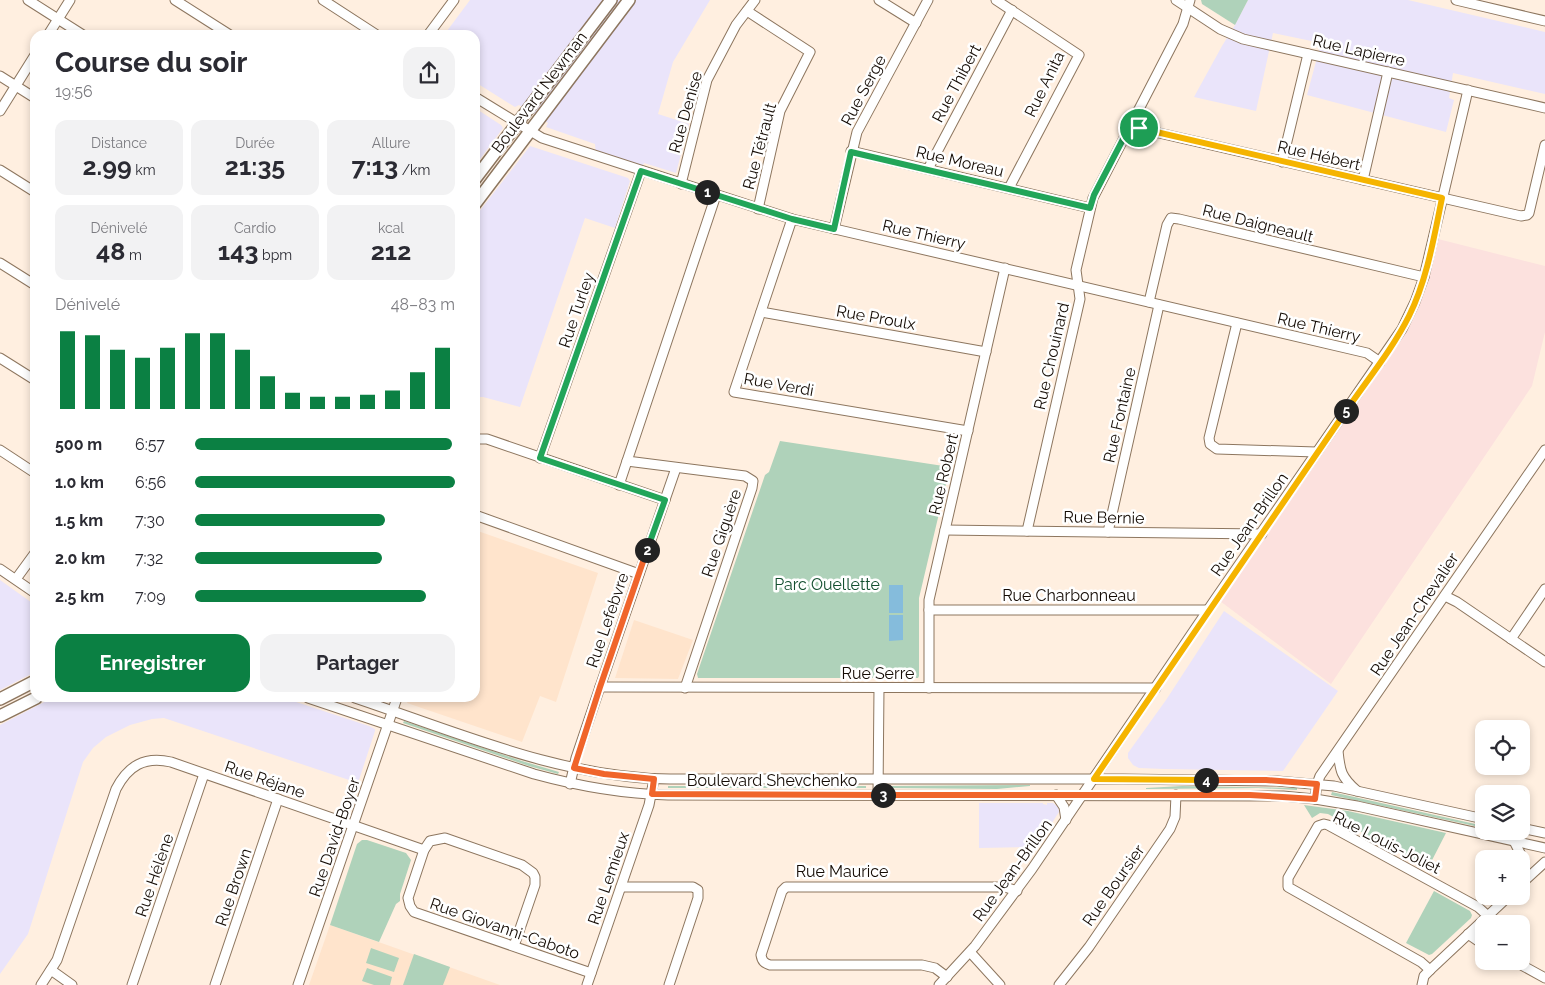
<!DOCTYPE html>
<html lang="fr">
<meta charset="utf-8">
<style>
:root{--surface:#fff;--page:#f2f2f3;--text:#2b2b33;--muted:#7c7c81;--accent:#0b8043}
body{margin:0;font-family:Raleway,sans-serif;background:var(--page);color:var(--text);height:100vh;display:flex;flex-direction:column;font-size:19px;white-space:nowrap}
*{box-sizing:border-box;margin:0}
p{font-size:16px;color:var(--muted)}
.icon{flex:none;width:28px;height:28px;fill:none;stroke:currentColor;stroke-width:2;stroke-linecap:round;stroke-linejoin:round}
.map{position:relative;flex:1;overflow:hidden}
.panel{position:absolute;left:30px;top:30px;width:450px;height:672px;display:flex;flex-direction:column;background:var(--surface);border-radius:15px;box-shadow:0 2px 8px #0003}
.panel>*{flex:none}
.fabs{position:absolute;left:1475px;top:720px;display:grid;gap:10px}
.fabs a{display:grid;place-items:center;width:55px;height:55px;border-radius:10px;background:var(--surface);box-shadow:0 2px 8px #0003;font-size:25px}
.pin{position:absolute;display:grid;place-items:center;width:42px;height:42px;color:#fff;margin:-21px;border:2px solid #fff;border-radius:50%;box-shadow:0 1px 5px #0007}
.km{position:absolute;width:25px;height:25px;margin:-12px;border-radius:50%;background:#222;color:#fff;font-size:14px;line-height:25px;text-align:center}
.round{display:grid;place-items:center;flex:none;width:52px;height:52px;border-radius:15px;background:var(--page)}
.headline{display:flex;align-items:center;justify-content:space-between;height:85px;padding:0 25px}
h1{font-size:28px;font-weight:700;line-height:38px}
.stats{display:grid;grid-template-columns:repeat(3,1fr);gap:8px;height:85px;padding:5px 25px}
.stats div{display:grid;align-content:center;border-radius:12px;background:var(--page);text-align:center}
.stats b{font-size:25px;font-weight:700}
.stats small{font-size:14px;font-weight:400}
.stats p{font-size:14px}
.chart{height:140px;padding:10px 25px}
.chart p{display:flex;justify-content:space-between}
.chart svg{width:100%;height:90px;margin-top:5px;stroke:var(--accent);stroke-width:6}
.button{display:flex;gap:10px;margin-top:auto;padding:10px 25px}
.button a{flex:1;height:58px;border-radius:15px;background:var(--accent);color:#fff;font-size:20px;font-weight:700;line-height:58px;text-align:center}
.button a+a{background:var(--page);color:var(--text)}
ul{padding:0 25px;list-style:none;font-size:16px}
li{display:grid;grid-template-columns:80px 60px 1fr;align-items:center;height:38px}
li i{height:12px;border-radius:6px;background:var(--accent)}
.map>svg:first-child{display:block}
.commercial{fill:#eae4fa}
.industrial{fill:#fce1de}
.built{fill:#ffe4cc}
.green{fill:#afd2ba}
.water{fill:#85bcdc}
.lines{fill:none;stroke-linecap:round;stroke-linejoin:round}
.minor-casing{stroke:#8d765f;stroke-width:11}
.major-casing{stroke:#8d765f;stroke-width:14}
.minor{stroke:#fff;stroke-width:9}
.major{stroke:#fff;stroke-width:11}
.split-1-casing{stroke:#fff;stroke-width:10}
.split-2-casing{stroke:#fff;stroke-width:10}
.split-3-casing{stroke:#fff;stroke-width:10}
.split-4-casing{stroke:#fff;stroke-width:10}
.split-5-casing{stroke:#fff;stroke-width:10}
.split-6-casing{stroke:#fff;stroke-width:10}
.split-1{stroke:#22a559;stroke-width:6}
.split-2{stroke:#22a559;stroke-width:6}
.split-3{stroke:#f0652b;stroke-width:6}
.split-4{stroke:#f0652b;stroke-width:6}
.split-5{stroke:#f5b400;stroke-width:6}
.split-6{stroke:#f5b400;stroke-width:6}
.labels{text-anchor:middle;stroke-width:5;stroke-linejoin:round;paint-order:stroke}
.street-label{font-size:16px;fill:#140b04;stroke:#fff}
.park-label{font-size:16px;fill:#134f2f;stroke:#fff}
</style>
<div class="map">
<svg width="1545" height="985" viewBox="0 0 1545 985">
<rect width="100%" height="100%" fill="#ffefe0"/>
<!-- commercial -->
<g class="commercial">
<path d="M470 0H710L673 62 658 114 689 124 676 173 644 163 641 171 596 155 595 144 546 127 548 123 519 105 515 107 475 82V35H444Z"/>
<path d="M1248 0H1408L1545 32V94L1453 73 1449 98 1454 100 1446 132 1307 95 1321 43 1273 33 1256 111 1194 97 1222 46 1235 25Z"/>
<path d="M475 108 501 125 503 128 475 166Z"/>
<path d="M530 146 628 178 630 181 615 228 585 218 520 407 483 397H475V217Z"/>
<path d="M0 580 35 605V672L0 690Z"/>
<path d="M1224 611 1338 691 1283 771 1164 769 1139 768 1133 765 1128 758V753L1166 700Z"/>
<path d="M52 698H284L369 726 375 729V731L358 783 164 718 152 719 130 725 106 737 93 748 83 762 28 934 0 974V725Z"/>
<path d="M979 803H1043V804L1047 805V803H1053L1058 807 1059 812 1034 851 1032 847 979 848Z"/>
</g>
<!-- industrial -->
<path class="industrial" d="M1434 238 1545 266V332L1532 386 1331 684 1216 598 1402 329Z"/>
<!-- built -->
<g class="built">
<path d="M475 530 598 573 556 702 540 696 522 742 407 703 409 698H475Z"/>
<path d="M634 620 693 640 678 679 615 678Z"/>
<path d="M330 925 387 945 500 985H309Z"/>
</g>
<!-- green -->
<g class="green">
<path d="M1201 0H1248L1235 25 1202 4Z"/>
<path d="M780 441 950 467 919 598V676L918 678H698L697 674 765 475 769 472Z"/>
<path d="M404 721 522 761 559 772 558 774 529 766 403 723Z"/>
<path d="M1030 785V786L997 789 890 788V786Z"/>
<rect x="668" y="786" width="198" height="2"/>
<path d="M1182 786 1297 788V790L1258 788 1146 789V788Z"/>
<path d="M1332 792 1484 826V828L1331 795Z"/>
<path d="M1304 805 1348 811 1446 833 1428 868 1328 814 1320 813 1312 818Z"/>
<path d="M362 840H367L406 853 411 860 400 894V901L396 904 379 942 330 925 357 844Z"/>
<path d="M1434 891 1470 911 1472 915 1471 918 1432 954 1429 955 1406 943Z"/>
<path d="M371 948 399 958 394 972 366 963Z"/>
<path d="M414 954 450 967 443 985H403Z"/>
<path d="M367 968 392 977 390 985H374L362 981Z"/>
</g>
<!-- water -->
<g class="water">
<rect x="889" y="585" width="14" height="28"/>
<path d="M889 615H903V640L889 641Z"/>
</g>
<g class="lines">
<!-- minor casing -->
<g class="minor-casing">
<g id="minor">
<path d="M28 0 83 35"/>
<path d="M175 0 230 35"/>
<path d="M323 0 377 35"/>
<path d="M879 0 916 23"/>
<path d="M996 0 1079 55 1009 188"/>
<path d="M1176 0 1220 29 1243 39 1545 108"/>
<path d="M1456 0 1545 21"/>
<path d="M747 11 810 52 780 111 758 209"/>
<path d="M48 35 70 0"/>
<path d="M428 35 454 0"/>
<path d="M0 76 35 98"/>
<path d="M475 97 542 138 792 219 1367 353 1380 362"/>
<path d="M0 111 35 55"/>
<path d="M1131 125 1146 130 1521 216 1527 215 1529 213 1545 145"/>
<path d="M851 151 1090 208"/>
<path d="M1282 162 1308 54"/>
<path d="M928 169 1012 10"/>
<path d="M0 170 35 192"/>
<path d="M1363 180 1388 72"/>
<path d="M681 184 707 80 736 25 755 0"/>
<path d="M792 219 734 392 968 431"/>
<path d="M834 229 857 132 928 0"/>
<path d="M0 263 35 285"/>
<path d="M1149 302 1167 225 1171 218 1179 219 1424 277"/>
<path d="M761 312 986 352"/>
<path d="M1237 323 1209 438 1210 444 1217 449 1316 452"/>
<path d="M0 358 35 380"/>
<path d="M475 439H487L665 500"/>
<path d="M0 450 35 473"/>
<path d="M540 458 641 171"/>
<path d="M627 461 745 476 753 481 752 488 685 688"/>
<path d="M619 485 716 195"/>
<path d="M475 515 639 574"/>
<path d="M945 530 1262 534"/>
<path d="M1027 531 1080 299 1076 270 1093 198 1183 24 1190 0"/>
<path d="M1108 532 1159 305"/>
<path d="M0 569 35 593"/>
<path d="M16 579 35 553"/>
<path d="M1445 596 1457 602 1545 662"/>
<path d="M929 610H1208"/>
<path d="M1511 639 1545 589"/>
<path d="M600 687 1156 688"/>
<path d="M929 688V600L1005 268"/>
<path d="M308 698 534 774C578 786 622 794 668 795L1283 796 1315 799 1357 806 1545 848"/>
<path d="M355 698C457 732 561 778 670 779H1123L1277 781 1334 786 1484 819"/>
<path d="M1338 751C1340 771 1341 777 1357 791"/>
<path d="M570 784 576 758 600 687 676 468"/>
<path d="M878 795 879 688"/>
<path d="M1056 795 1064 807 1066 820"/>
<path d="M1315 799 1317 784 1320 776 1545 450"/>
<path d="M1521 828 1545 833"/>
<path d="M1514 841 1524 861 1523 883"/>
<path d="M1521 884 1545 862"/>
<path d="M621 887H693L698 890V898L669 985"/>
<path d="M1468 934 1484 945"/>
<path d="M514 946 535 885V877L533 873 522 865 445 838 430 841 424 850 408 898 410 906 414 912 591 973"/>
<path d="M970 952 1000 985"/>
<path d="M1514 961 1545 978"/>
<path d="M51 970 72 985"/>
<path d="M1430 970 1421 962 1288 887V878L1318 826 1324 824 1328 825 1478 907 1488 916"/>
<path d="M947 977 935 968 922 965H770C764 963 762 961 761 955L782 891 786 887H1005L1017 891"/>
<path d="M41 985 57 960 116 789C128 766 144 756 171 762L424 850"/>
<path d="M132 985 204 774"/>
<path d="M215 985 278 799"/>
<path d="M298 985 397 698"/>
<path d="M587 985 649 805 654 779"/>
<path d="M939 985 975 946 1032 869 1216 598 1402 329 1415 302 1424 277 1468 90"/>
<path d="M1059 985 1089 947 1170 829 1175 817 1176 795"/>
<path d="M1422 985 1424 976 1430 970 1509 896"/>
</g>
</g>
<!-- major casing -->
<g class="major-casing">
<g id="major">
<path d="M475 179 611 0"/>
<path d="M475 204 629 0"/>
<path d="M0 699 35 681"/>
<path d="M0 716 36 698"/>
</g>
</g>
<!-- minor -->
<use href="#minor" class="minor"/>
<!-- major -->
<use href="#major" class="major"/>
</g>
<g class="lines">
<!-- split-1 casing -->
<g class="split-1-casing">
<path id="split-1" d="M707 192 792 219 834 229 851 152 1090 208 1094 195 1131 124 1139 128"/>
</g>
<!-- split-2 casing -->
<g class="split-2-casing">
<path id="split-2" d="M647 550 665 500 540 458 641 171 707 192"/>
</g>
<!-- split-3 casing -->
<g class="split-3-casing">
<path id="split-3" d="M647 550 600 687 574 768 604 774 654 779 652 794 883 795"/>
</g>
<!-- split-4 casing -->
<g class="split-4-casing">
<path id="split-4" d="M883 795H1250L1315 799 1317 784 1266 780H1206"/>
</g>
<!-- split-5 casing -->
<g class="split-5-casing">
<path id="split-5" d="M1206 780 1094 779 1346 411"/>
</g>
<!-- split-6 casing -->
<g class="split-6-casing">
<path id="split-6" d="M1139 128 1442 198C1434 237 1427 280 1409 316 1392 350 1367 380 1346 411"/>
</g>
<!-- split-1 -->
<use href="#split-1" class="split-1"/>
<!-- split-2 -->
<use href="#split-2" class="split-2"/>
<!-- split-3 -->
<use href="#split-3" class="split-3"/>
<!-- split-4 -->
<use href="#split-4" class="split-4"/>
<!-- split-5 -->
<use href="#split-5" class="split-5"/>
<!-- split-6 -->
<use href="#split-6" class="split-6"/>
</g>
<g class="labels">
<!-- street labels -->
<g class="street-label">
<text transform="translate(1359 50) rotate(13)" y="6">Rue Lapierre</text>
<text transform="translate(956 83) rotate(-62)" y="6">Rue Thibert</text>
<text transform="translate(1044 84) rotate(-64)" y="6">Rue Anita</text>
<text transform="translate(863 90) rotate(-62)" y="6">Rue Serge</text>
<text transform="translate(539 92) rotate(-53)" y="6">Boulevard Newman</text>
<text transform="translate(685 112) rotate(-74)" y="6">Rue Denise</text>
<text transform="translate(759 146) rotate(-75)" y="6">Rue Tétrault</text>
<text transform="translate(1319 155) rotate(13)" y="6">Rue Hébert</text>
<text transform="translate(960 161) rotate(13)" y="6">Rue Moreau</text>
<text transform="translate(1258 223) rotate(14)" y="6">Rue Daigneault</text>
<text transform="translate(924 234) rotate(13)" y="6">Rue Thierry</text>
<text transform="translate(576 310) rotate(-71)" y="6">Rue Turley</text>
<text transform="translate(876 317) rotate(10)" y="6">Rue Proulx</text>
<text transform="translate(1319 327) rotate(13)" y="6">Rue Thierry</text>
<text transform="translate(1051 356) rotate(-77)" y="6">Rue Chouinard</text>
<text transform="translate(779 384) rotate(10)" y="6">Rue Verdi</text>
<text transform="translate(1119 415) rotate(-77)" y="6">Rue Fontaine</text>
<text transform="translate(943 474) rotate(-77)" y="6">Rue Robert</text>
<text transform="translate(1104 517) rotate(1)" y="6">Rue Bernie</text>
<text transform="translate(1249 524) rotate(-55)" y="6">Rue Jean-Brillon</text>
<text transform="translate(721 533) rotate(-71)" y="6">Rue Giguère</text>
<text x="1069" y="601">Rue Charbonneau</text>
<text transform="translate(1414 614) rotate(-56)" y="6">Rue Jean-Chevalier</text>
<text transform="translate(607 620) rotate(-71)" y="6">Rue Lefebvre</text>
<text x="878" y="679">Rue Serre</text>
<text transform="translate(265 779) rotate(19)" y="6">Rue Réjane</text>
<text x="772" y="786">Boulevard Shevchenko</text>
<text transform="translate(334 837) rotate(-71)" y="6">Rue David-Boyer</text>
<text transform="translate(1387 842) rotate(27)" y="6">Rue Louis-Joliet</text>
<text transform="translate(1012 870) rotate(-54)" y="6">Rue Jean-Brillon</text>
<text x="842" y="877">Rue Maurice</text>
<text transform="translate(154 875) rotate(-71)" y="6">Rue Hélène</text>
<text transform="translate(608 878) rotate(-71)" y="6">Rue Lemieux</text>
<text transform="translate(1113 885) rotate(-55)" y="6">Rue Boursier</text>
<text transform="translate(233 887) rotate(-71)" y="6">Rue Brown</text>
<text transform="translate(505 928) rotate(19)" y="6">Rue Giovanni-Caboto</text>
</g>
<!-- park labels -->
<g class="park-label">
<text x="827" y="590">Parc Ouellette</text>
</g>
</g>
</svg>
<div class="fabs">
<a><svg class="icon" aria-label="locate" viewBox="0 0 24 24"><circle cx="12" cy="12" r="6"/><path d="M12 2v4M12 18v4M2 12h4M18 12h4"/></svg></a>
<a><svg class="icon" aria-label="layers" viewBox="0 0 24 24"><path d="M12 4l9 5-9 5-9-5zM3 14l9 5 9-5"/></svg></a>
<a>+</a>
<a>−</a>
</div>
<div class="pin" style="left:1139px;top:128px;background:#1e9e55"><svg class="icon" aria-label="arrive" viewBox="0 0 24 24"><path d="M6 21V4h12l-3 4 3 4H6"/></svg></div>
<b class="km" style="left:707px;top:192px">1</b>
<b class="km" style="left:647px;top:550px">2</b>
<b class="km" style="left:883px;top:795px">3</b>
<b class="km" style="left:1206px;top:780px">4</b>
<b class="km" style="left:1346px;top:411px">5</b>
<section class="panel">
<div class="headline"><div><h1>Course du soir</h1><p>19:56</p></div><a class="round"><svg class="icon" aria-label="share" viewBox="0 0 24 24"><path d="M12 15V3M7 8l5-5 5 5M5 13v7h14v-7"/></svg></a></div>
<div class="stats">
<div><p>Distance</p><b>2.99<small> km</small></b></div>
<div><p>Durée</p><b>21:35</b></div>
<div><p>Allure</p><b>7:13<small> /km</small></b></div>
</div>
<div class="stats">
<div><p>Dénivelé</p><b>48<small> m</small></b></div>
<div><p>Cardio</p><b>143<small> bpm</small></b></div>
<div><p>kcal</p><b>212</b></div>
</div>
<div class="chart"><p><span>Dénivelé</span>48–83 m</p>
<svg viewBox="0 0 160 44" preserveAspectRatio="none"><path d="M5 44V6M15 44V8M25 44V15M35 44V19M45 44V14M55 44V7M65 44V7M75 44V15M85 44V28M95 44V36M105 44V38M115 44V38M125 44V37M135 44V35M145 44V26M155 44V14"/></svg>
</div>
<ul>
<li><b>500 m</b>6:57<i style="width:99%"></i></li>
<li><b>1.0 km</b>6:56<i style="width:100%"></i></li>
<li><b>1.5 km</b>7:30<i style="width:73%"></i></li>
<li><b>2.0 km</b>7:32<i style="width:72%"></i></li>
<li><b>2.5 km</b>7:09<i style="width:89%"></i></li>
</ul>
<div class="button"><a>Enregistrer</a><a>Partager</a></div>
</section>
</div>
